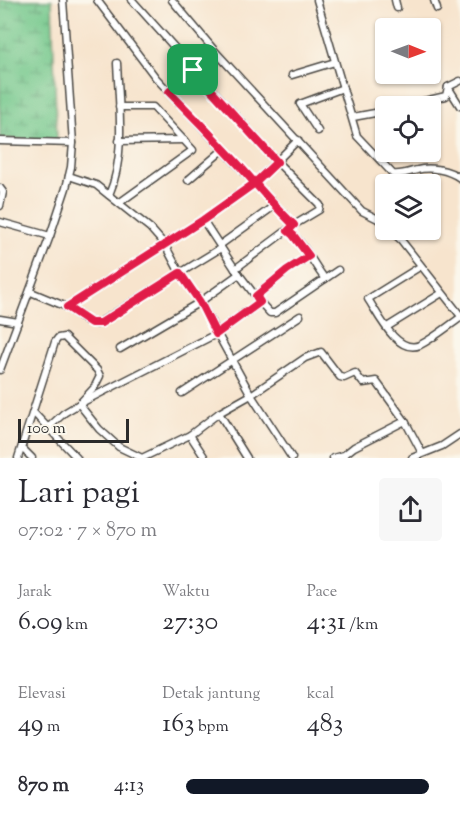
<!DOCTYPE html>
<html lang="id">
<meta charset="utf-8">
<style>
:root{--surface:#fff;--page:#f7f7f7;--text:#2b2b33;--muted:#7c7c81;--accent:#111827}
body{margin:0;font-family:"Sorts Mill Goudy",serif;background:var(--page);color:var(--text);height:100vh;display:flex;flex-direction:column;font-size:22px;white-space:nowrap}
*{box-sizing:border-box;margin:0}
p{font-size:20px;color:var(--muted)}
.icon{flex:none;width:33px;height:33px;fill:none;stroke:currentColor;stroke-width:2;stroke-linecap:round;stroke-linejoin:round}
.map{position:relative;height:458px;overflow:hidden}
.panel{display:flex;flex-direction:column;background:var(--surface);flex:1}
.panel>*{flex:none}
.needle{width:39px;rotate:91deg}
.tools{position:absolute;left:375px;top:18px;display:grid;gap:12px}
.tools a{display:grid;place-items:center;width:66px;height:66px;border-radius:6px;background:var(--surface);box-shadow:0 2px 4px #0004;font-size:30px}
.scale{position:absolute;left:18px;bottom:15px;width:111px;box-sizing:border-box;padding-left:6px;border:3px solid #2b2b2b;border-top:0;font-size:16px;line-height:21px;white-space:nowrap;color:#2b2b2b;-webkit-text-stroke:4px #fbf7ec;paint-order:stroke}
.pin{position:absolute;display:grid;place-items:center;width:51px;height:51px;color:#fff;margin:-26px;border-radius:12px;box-shadow:0 3px 9px #0006}
.round{display:grid;place-items:center;flex:none;width:63px;height:63px;border-radius:6px;background:var(--page)}
.head{display:flex;align-items:center;justify-content:space-between;height:102px;padding:0 18px}
h1{font-size:33px;font-weight:600;line-height:45px}
.metrics{display:grid;grid-template-columns:repeat(3,1fr);gap:9px;height:102px;padding:6px 18px}
.metrics div{display:grid;align-content:center}
.metrics b{font-size:26px;font-weight:600}
.metrics small{font-size:16px;font-weight:400}
.metrics p{font-size:16px}
ul{padding:0 18px;list-style:none;font-size:20px}
li{display:grid;grid-template-columns:96px 72px 1fr;align-items:center;height:45px}
li i{height:15px;border-radius:8px;background:var(--accent)}
.map>svg:first-child{display:block}
.wetland{fill:url(#wetland-marsh);stroke:#507a5c;stroke-width:1.5}
.lines{fill:none;stroke-linecap:round;stroke-linejoin:round}
.street-casing{stroke:#4a4743;stroke-width:9}
.street{stroke:#fff;stroke-width:6}
.route-casing{stroke:#fff;stroke-width:12}
.route{stroke:#e11d48;stroke-width:8}
</style>
<div class="map">
<svg width="460" height="458" viewBox="0 0 460 458">
<defs>
<pattern id="wetland-marsh" width="20" height="14" patternUnits="userSpaceOnUse" patternTransform="scale(1.5)"><rect width="20" height="14" fill="#74c88c"/><path d="M1 5h8M5 5V1M11 12h8M15 12V8" fill="none" stroke="#5fa373"/></pattern>
</defs>
<rect width="100%" height="100%" fill="#fbf7ec"/>
<filter id="ink" filterUnits="userSpaceOnUse"><feTurbulence type="fractalNoise" baseFrequency=".0167" numOctaves="2"/><feDisplacementMap in="SourceGraphic" scale="12" xChannelSelector="R" yChannelSelector="G"/><feConvolveMatrix kernelMatrix="1 2 1 2 8 2 1 2 1" color-interpolation-filters="sRGB"/></filter>
<filter id="wash" filterUnits="userSpaceOnUse"><feTurbulence type="fractalNoise" baseFrequency=".008" numOctaves="4" result="noise"/><feDisplacementMap in="SourceGraphic" scale="24" xChannelSelector="R" yChannelSelector="G"/><feGaussianBlur stdDeviation="1.35" result="paint"/><feColorMatrix in="noise" values="0 0 0 0 0 0 0 0 0 0 0 0 0 0 0 0 0 1.4 0 .05"/><feComposite in="paint" operator="in"/></filter>
<g filter="url(#wash)">
<rect width="100%" height="100%" fill="#f7e4cd"/>
<!-- wetland -->
<path class="wetland" d="M0 0H52L57 142 0 138Z"/>
</g>
<g filter="url(#ink)">
<g class="lines">
<!-- street casing -->
<g class="street-casing">
<g id="street">
<path d="M97 0 156 78 294 225"/>
<path d="M132 0 277 162 320 205 319 210 294 225 235 269"/>
<path d="M172 0 214 50 362 211 378 219 386 226"/>
<path d="M317 0 357 136 393 174C402 175 409 172 417 170 430 166 449 170 460 178"/>
<path d="M395 0 397 8"/>
<path d="M434 0 437 9"/>
<path d="M292 75 335 62"/>
<path d="M448 87 460 106"/>
<path d="M448 87 460 81"/>
<path d="M169 91 214 50"/>
<path d="M403 106 446 96 448 87"/>
<path d="M353 117 386 111"/>
<path d="M318 131 300 104 343 88"/>
<path d="M0 141 73 143"/>
<path d="M119 141 184 140"/>
<path d="M69 176 96 185 150 228 165 245 180 273 200 302 251 395 292 458"/>
<path d="M188 180 224 149"/>
<path d="M0 188 3 192 0 206"/>
<path d="M109 195C126 156 119 106 117 63"/>
<path d="M119 203 193 150 153 107H119"/>
<path d="M203 220 235 269 260 302 270 313H275L338 270"/>
<path d="M0 222 50 236"/>
<path d="M390 230 401 240 460 315"/>
<path d="M288 231C304 242 313 264 325 279"/>
<path d="M220 245 274 206"/>
<path d="M421 266 368 299C378 314 397 355 420 345 434 338 447 327 460 318"/>
<path d="M31 292 67 307 85 320 97 324 221 248"/>
<path d="M256 296 287 270 309 256"/>
<path d="M67 307 203 220 255 183 298 140"/>
<path d="M0 319 18 322"/>
<path d="M387 327 442 293"/>
<path d="M120 349 200 302 239 274"/>
<path d="M0 370 50 236 66 188 71 167 73 143 63 0"/>
<path d="M182 393 300 316"/>
<path d="M33 412 77 458"/>
<path d="M219 413 247 458"/>
<path d="M49 427 64 413 79 404 216 334 260 302"/>
<path d="M190 435 205 458"/>
<path d="M22 448 32 458"/>
<path d="M18 458 55 342 58 338 64 337 97 370 100 376 94 388 79 404 99 429 119 447 142 458 190 435 219 413 251 395 305 358 321 352 340 377 344 378 355 373 363 383 376 381 405 421 422 453"/>
<path d="M333 458 344 455 354 447 405 421"/>
<path d="M412 458 442 446 460 434"/>
</g>
</g>
<!-- street -->
<use href="#street" class="street"/>
</g>
</g>
<g class="lines" filter="url(#ink)">
<!-- route casing -->
<g class="route-casing">
<path id="route" d="M193 70 277 162 255 183 203 220 67 307 91 323H101L180 273 200 302 216 334 260 302 256 296 287 270 309 256 293 235 288 231 294 225C274 206 256 184 237 163 215 139 192 115 169 92L193 70"/>
</g>
<!-- route -->
<use href="#route" class="route"/>
</g>
</svg>
<div class="tools">
<a><svg class="needle" viewBox="-14 -14 28 28"><path d="M0-13l5 13h-10z" fill="#e53935"/><path d="M0 13l5-13h-10z" fill="#7c7c81"/></svg></a>
<a><svg class="icon" aria-label="locate" viewBox="0 0 24 24"><circle cx="12" cy="12" r="6"/><path d="M12 2v4M12 18v4M2 12h4M18 12h4"/></svg></a>
<a><svg class="icon" aria-label="layers" viewBox="0 0 24 24"><path d="M12 4l9 5-9 5-9-5zM3 14l9 5 9-5"/></svg></a>
</div>
<div class="scale">100 m</div>
<div class="pin" style="left:193px;top:70px;background:#1e9e55"><svg class="icon" aria-label="arrive" viewBox="0 0 24 24"><path d="M6 21V4h12l-3 4 3 4H6"/></svg></div>
</div>
<section class="panel">
<div class="head"><div><h1>Lari pagi</h1><p>07:02 · 7 × 870 m</p></div><a class="round"><svg class="icon" aria-label="share" viewBox="0 0 24 24"><path d="M12 15V3M7 8l5-5 5 5M5 13v7h14v-7"/></svg></a></div>
<div class="metrics">
<div><p>Jarak</p><b>6.09<small> km</small></b></div>
<div><p>Waktu</p><b>27:30</b></div>
<div><p>Pace</p><b>4:31<small> /km</small></b></div>
</div>
<div class="metrics">
<div><p>Elevasi</p><b>49<small> m</small></b></div>
<div><p>Detak jantung</p><b>163<small> bpm</small></b></div>
<div><p>kcal</p><b>483</b></div>
</div>
<ul>
<li><b>870 m</b>4:13<i style="width:95%"></i></li>
</ul>
</section>
